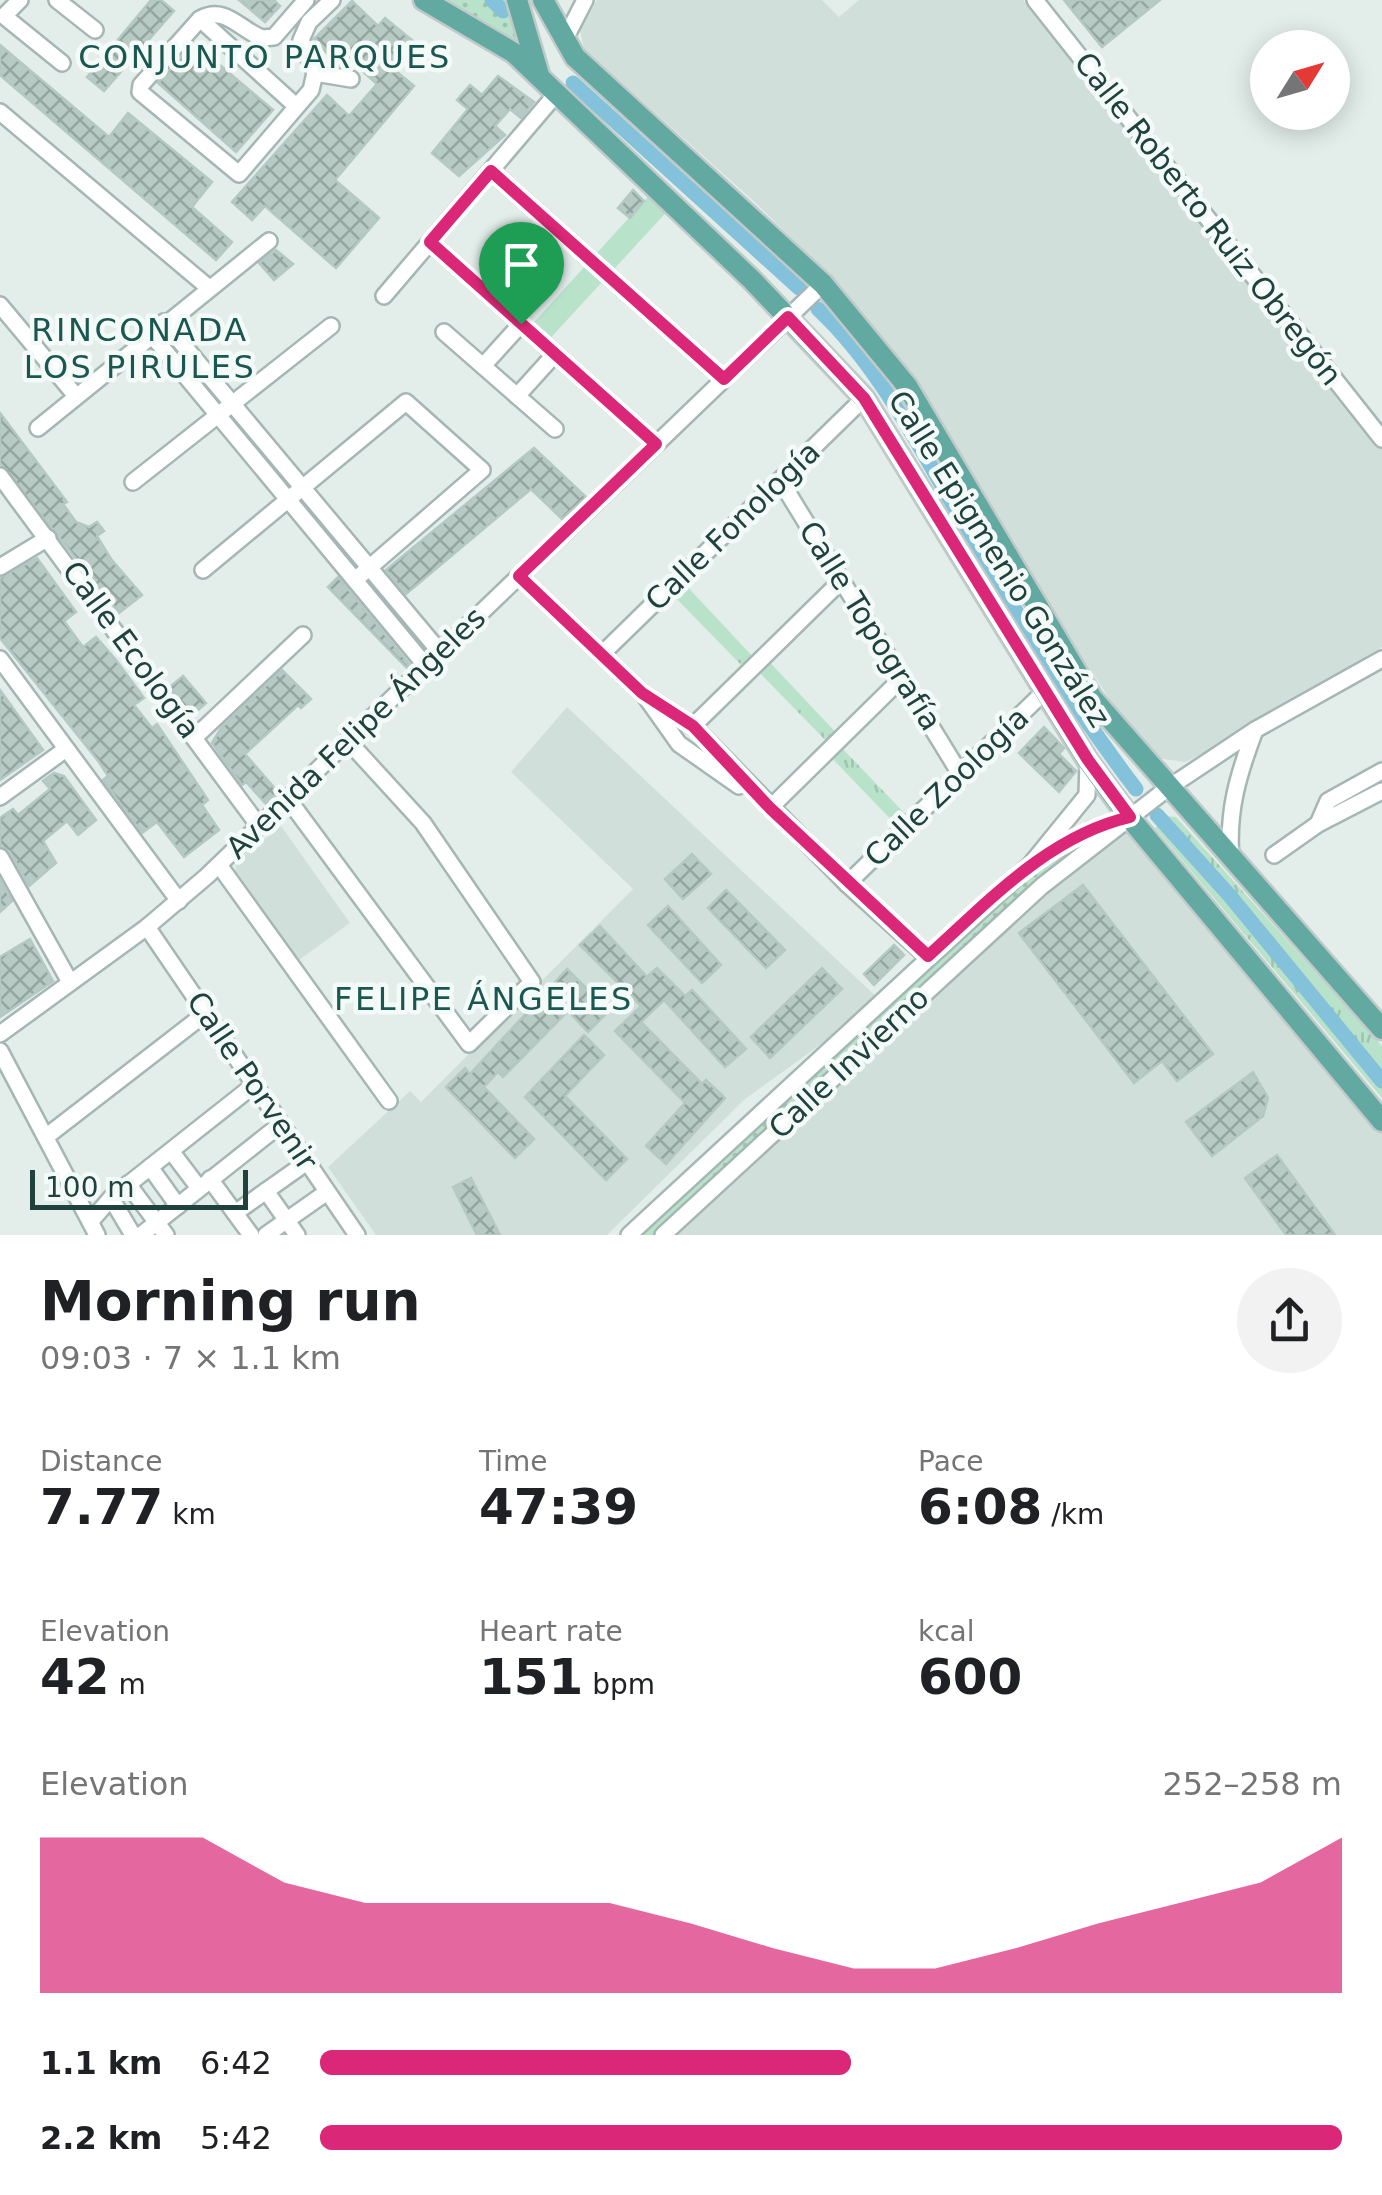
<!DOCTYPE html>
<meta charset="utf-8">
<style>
:root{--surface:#fff;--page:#f2f2f2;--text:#202124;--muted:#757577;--accent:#db2777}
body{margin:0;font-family:"DejaVu Sans",sans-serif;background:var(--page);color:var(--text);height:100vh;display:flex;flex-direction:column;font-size:38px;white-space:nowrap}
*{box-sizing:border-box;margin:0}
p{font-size:32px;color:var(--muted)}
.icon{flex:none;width:55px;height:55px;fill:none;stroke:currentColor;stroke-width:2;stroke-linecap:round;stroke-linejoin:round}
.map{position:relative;height:1235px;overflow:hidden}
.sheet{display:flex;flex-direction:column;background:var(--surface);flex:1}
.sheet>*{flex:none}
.needle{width:65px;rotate:53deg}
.buttons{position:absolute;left:1250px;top:30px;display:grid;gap:20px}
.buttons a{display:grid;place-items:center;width:100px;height:100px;border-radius:50%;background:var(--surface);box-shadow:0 5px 25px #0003;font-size:50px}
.scale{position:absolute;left:30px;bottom:25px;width:218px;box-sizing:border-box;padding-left:10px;border:5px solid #20423e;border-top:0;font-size:28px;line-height:35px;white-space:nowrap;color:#20423e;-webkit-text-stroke:8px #f4faf8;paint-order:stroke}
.pin{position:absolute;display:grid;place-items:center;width:85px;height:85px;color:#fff;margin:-102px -42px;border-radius:50% 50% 50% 0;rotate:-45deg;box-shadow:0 0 10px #0007}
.pin .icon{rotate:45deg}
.round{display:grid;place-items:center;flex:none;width:105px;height:105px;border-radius:52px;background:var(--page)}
.overview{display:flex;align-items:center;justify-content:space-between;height:170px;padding:0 40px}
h1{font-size:55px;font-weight:700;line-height:75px}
.figures{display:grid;grid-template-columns:repeat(3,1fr);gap:15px;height:170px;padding:10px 40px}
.figures div{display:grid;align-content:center}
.figures b{font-size:50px;font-weight:700}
.figures small{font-size:28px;font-weight:400}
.figures p{font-size:28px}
.chart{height:280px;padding:20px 40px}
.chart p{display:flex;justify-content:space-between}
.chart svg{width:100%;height:180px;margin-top:10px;fill:var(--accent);opacity:.7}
ul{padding:0 40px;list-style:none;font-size:32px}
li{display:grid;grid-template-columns:160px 120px 1fr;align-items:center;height:75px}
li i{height:25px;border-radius:12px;background:var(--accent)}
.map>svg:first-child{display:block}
.built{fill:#d1dfda}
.grass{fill:#b9e2ca}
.park{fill:url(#park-tufts)}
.garden{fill:url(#garden-dots)}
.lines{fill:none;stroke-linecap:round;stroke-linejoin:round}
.canal{stroke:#84c1da;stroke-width:15}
.building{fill:url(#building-cross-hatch);stroke:#b4c9c3;stroke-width:2.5}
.minor-casing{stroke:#a5b7b4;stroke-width:20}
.major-casing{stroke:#c1cac9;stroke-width:25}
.minor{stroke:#fff;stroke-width:15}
.major{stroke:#62a9a1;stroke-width:20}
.route-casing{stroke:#fff;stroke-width:20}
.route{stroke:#db2777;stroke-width:12}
.labels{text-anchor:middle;stroke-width:9;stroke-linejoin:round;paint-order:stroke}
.street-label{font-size:30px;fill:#20423e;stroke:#f4faf8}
.neighbourhood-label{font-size:32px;letter-spacing:2.5px;fill:#195750;stroke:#f4faf8}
</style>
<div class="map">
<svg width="1382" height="1235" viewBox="0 0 1382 1235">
<defs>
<pattern id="park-tufts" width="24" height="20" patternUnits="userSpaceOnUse" patternTransform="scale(2.5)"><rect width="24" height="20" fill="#b9e2ca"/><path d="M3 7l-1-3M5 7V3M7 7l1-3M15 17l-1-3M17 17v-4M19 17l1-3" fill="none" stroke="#9fc3af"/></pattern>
<pattern id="garden-dots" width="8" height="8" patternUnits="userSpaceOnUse" patternTransform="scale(2.5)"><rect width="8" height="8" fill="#b9e2ca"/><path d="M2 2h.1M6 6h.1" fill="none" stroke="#9fc3af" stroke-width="1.8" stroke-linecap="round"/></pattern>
<pattern id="building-cross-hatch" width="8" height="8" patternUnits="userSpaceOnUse" patternTransform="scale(2.5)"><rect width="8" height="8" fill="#b8cac4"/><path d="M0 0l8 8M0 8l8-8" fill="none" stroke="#95a6a1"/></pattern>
</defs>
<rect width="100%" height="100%" fill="#e3eeeb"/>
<!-- built -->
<g class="built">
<path d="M597 0H822L839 17 859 0H1023L1382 448V647L1208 751 1185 762 1157 758 1122 718 1082 657 915 379 819 266 758 205 584 49 580 30Z"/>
<path d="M567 707 881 1001 745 1099 607 1235H376L328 1167 410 1091 421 1102 633 889 511 772Z"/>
<path d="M1129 817 1382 1121V1235H663Z"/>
<path d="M281 826 350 923 295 963 235 878 236 862Z"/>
</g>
<!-- grass -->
<path class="grass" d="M656 188 673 205 544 345 527 330Z"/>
<!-- park -->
<g class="park">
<path d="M679 578 756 660 763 655 842 739 838 744 913 822 903 832 827 753 832 747 752 665 746 670 668 590Z"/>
<path d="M1167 816 1176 817 1382 1046V1098L1155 828Z"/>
</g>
<!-- garden -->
<g class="garden">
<path d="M441 0H508L526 53Z"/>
<path d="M1094 835 1092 843 658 1235H639L1032 869Z"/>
</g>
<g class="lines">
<!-- canal -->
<g class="canal">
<path d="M492 0 503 11"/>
<path d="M573 83 799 288"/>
<path d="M818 309C880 367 918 446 961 518 1014 610 1071 704 1136 789"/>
<path d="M1157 815 1230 896 1382 1081"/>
</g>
</g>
<!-- building -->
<g class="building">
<path d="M151 0H161L174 11 104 91 87 77Z"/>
<path d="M239 0H274L280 6 265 22Z"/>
<path d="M1064 0H1160L1102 47Z"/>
<path d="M352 1 378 26 385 18 413 41 391 67 414 86 335 180 379 218 336 268 265 206 252 220 232 202 327 95 349 116 377 84 349 59 341 66 313 40Z"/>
<path d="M194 43 273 110 236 152 158 83Z"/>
<path d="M0 45 109 137 128 113 212 182 192 207 232 242 216 260 0 75Z"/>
<path d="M498 76 534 102 521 118 510 109 495 126 505 135 459 176 432 153 468 109 457 100 470 85 482 95Z"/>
<path d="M633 190 644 201 630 218 618 208Z"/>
<path d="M276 250 293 264 274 280 259 263Z"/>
<path d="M0 413 67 502 63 504 76 522 89 527 97 522 104 531 97 536 111 559 142 595 119 613 0 463Z"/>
<path d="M534 448 586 497 562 519 531 489 406 594 386 570Z"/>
<path d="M37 558 76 612 64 621 83 647 96 637 116 660 144 698 134 705 152 728 157 724 208 800 202 805 219 830 184 857 157 822 142 833 103 780 108 776 99 762 0 638V578Z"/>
<path d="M338 577 410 665 407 668 328 587Z"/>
<path d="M282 670 311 699 301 708 298 705 245 754 278 792 266 804 246 782 242 785 212 743 221 728Z"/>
<path d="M183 676 206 703 191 716 170 687Z"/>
<path d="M0 690 43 750 0 780Z"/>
<path d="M1044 727 1064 748 1059 754 1076 771 1059 792 1019 753Z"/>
<path d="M54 773 64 776 96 820 78 835 67 821 43 841 56 863 29 886 10 852 0 846V818L13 809 18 815 50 789 43 781Z"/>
<path d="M692 854 711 874 683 899 665 879Z"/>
<path d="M0 880 12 901 0 912Z"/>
<path d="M1083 885 1213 1054 1177 1081 1162 1061 1134 1083 1019 933Z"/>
<path d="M726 890 785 950 766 968 708 908Z"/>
<path d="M668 906 721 965 702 983 648 925Z"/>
<path d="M600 926 647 977 657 968 685 996 692 990 746 1049 725 1067 664 1000 641 1022 702 1084 706 1080 725 1098 666 1164 646 1146 685 1103 615 1031 641 1006 580 945Z"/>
<path d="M30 939 53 981 0 1017V957Z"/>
<path d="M894 945 904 955 874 985 864 974Z"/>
<path d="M822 968 842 989 770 1058 751 1037Z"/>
<path d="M567 969 609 1011 588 1032 568 1011 503 1077 498 1072 484 1087 534 1139 515 1158 446 1087 465 1068 470 1074Z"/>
<path d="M584 1035 604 1055 565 1096 627 1159 606 1180 525 1097Z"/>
<path d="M1253 1072 1268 1098 1263 1116 1212 1156 1186 1122Z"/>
<path d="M1277 1155 1335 1235H1286L1245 1178Z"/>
<path d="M471 1178 500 1235H477L453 1187Z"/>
</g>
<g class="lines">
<!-- minor casing -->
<g class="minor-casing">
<g id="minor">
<path d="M20 0 4 16 62 63"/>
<path d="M57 0 95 30"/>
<path d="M306 0 274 37 262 38C239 29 225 5 200 19L141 85 140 92 239 174 311 90 315 73 301 40 309 22 332 0"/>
<path d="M1035 0 1382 439"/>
<path d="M200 19 296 106"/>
<path d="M565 39 585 0"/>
<path d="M315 73 351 79"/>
<path d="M0 112 209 288"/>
<path d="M491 171 724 379"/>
<path d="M430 242 656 444"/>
<path d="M384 296 557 93"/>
<path d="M0 305 76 396"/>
<path d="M164 322 440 652"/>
<path d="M444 332 555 429"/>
<path d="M150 333 426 666"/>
<path d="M483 366 521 324"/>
<path d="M517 396 555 354"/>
<path d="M38 428 269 241"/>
<path d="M0 476 259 826"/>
<path d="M780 480 959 772"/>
<path d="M133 482 331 326"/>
<path d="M0 567 48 538"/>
<path d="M203 570 406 402 482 470 355 580"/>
<path d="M519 576 642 693 693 726 847 884 928 957"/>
<path d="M602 654 864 398"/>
<path d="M0 659 179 901"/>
<path d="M645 696 679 744 739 786"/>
<path d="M693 726 842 580"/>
<path d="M195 737 303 635"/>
<path d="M0 797 66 749"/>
<path d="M288 799 469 1044 532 982 423 823 348 741"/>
<path d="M770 808 902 678"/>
<path d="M1318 824 1328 801 1382 771"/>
<path d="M1274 855 1318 824 1382 791"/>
<path d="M0 857 70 982"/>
<path d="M1231 859C1227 811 1238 775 1255 730"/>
<path d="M1037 860 1091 830 1124 818"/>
<path d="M219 865 389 1101"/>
<path d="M847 884 1046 690"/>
<path d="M147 927 357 1235"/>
<path d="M0 1034 147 927 207 876 823 284"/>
<path d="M0 1051 97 1235"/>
<path d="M47 1136 206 1013"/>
<path d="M171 1151 199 1188"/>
<path d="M150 1167 178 1206"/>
<path d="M210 1179 251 1235"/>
<path d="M128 1184 166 1235"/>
<path d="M266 1191 297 1235"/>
<path d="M111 1198 133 1235"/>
<path d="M235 1213 307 1162"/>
<path d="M91 1221 111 1198 254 1085"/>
<path d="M141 1235 281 1124"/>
<path d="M266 1235 327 1192"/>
<path d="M629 1235 1030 865 1087 795 1088 761"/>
<path d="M663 1235 1042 886 1168 788 1255 730 1382 659"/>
</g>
</g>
<!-- major casing -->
<g class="major-casing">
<g id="major">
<path d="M424 0 514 53 752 280 864 398 1088 761 1129 817 1382 1121"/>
<path d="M517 0 539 75"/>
<path d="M543 0 575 57 823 284 907 386 1092 698 1382 1029"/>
</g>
</g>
<!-- minor -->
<use href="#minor" class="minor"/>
<!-- major -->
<use href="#major" class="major"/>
</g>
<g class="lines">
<!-- route casing -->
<g class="route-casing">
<path id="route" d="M491 171 724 379 788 317 864 398 1088 760 1130 817C1048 836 988 902 928 956L770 808 693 726 642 693 519 576 656 444 430 242Z"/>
</g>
<!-- route -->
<use href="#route" class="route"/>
</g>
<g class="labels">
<!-- street labels -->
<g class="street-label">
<text transform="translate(1208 219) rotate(52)" y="10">Calle Roberto Ruiz Obregón</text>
<text transform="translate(733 526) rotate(-44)" y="10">Calle Fonología</text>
<text transform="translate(999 559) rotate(58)" y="10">Calle Epigmenio González</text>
<text transform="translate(870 626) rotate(58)" y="10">Calle Topografía</text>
<text transform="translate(131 650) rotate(54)" y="10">Calle Ecología</text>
<text transform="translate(356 733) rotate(-44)" y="10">Avenida Felipe Ángeles</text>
<text transform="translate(947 787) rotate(-44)" y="10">Calle Zoología</text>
<text transform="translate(849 1063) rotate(-43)" y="10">Calle Invierno</text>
<text transform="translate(252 1081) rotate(56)" y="10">Calle Porvenir</text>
</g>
<!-- neighbourhood labels -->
<g class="neighbourhood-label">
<text x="265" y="68">CONJUNTO PARQUES</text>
<text x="140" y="341">RINCONADA<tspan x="140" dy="37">LOS PIRULES</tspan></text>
<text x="484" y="1010">FELIPE ÁNGELES</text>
</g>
</g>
</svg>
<div class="buttons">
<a><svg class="needle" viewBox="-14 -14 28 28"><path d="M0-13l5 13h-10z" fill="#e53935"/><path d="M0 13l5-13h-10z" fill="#757577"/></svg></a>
</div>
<div class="scale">100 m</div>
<div class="pin" style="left:521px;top:324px;background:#1e9e55"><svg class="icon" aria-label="arrive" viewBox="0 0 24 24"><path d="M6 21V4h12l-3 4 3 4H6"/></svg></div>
</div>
<section class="sheet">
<div class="overview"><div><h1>Morning run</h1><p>09:03 · 7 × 1.1 km</p></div><a class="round"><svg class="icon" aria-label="share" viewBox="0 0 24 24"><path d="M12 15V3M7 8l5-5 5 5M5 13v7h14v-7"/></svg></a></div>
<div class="figures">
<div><p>Distance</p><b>7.77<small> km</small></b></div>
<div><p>Time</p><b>47:39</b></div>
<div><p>Pace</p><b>6:08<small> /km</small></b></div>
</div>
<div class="figures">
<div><p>Elevation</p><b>42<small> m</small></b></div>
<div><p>Heart rate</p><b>151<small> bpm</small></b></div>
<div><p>kcal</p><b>600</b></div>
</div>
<div class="chart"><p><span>Elevation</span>252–258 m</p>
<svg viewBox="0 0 160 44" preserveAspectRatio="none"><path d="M0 44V6L10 6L20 6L30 17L40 22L50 22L60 22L70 22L80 27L90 33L100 38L110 38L120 33L130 27L140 22L150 17L160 6V44z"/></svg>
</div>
<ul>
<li><b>1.1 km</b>6:42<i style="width:52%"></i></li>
<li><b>2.2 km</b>5:42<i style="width:100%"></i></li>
</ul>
</section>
